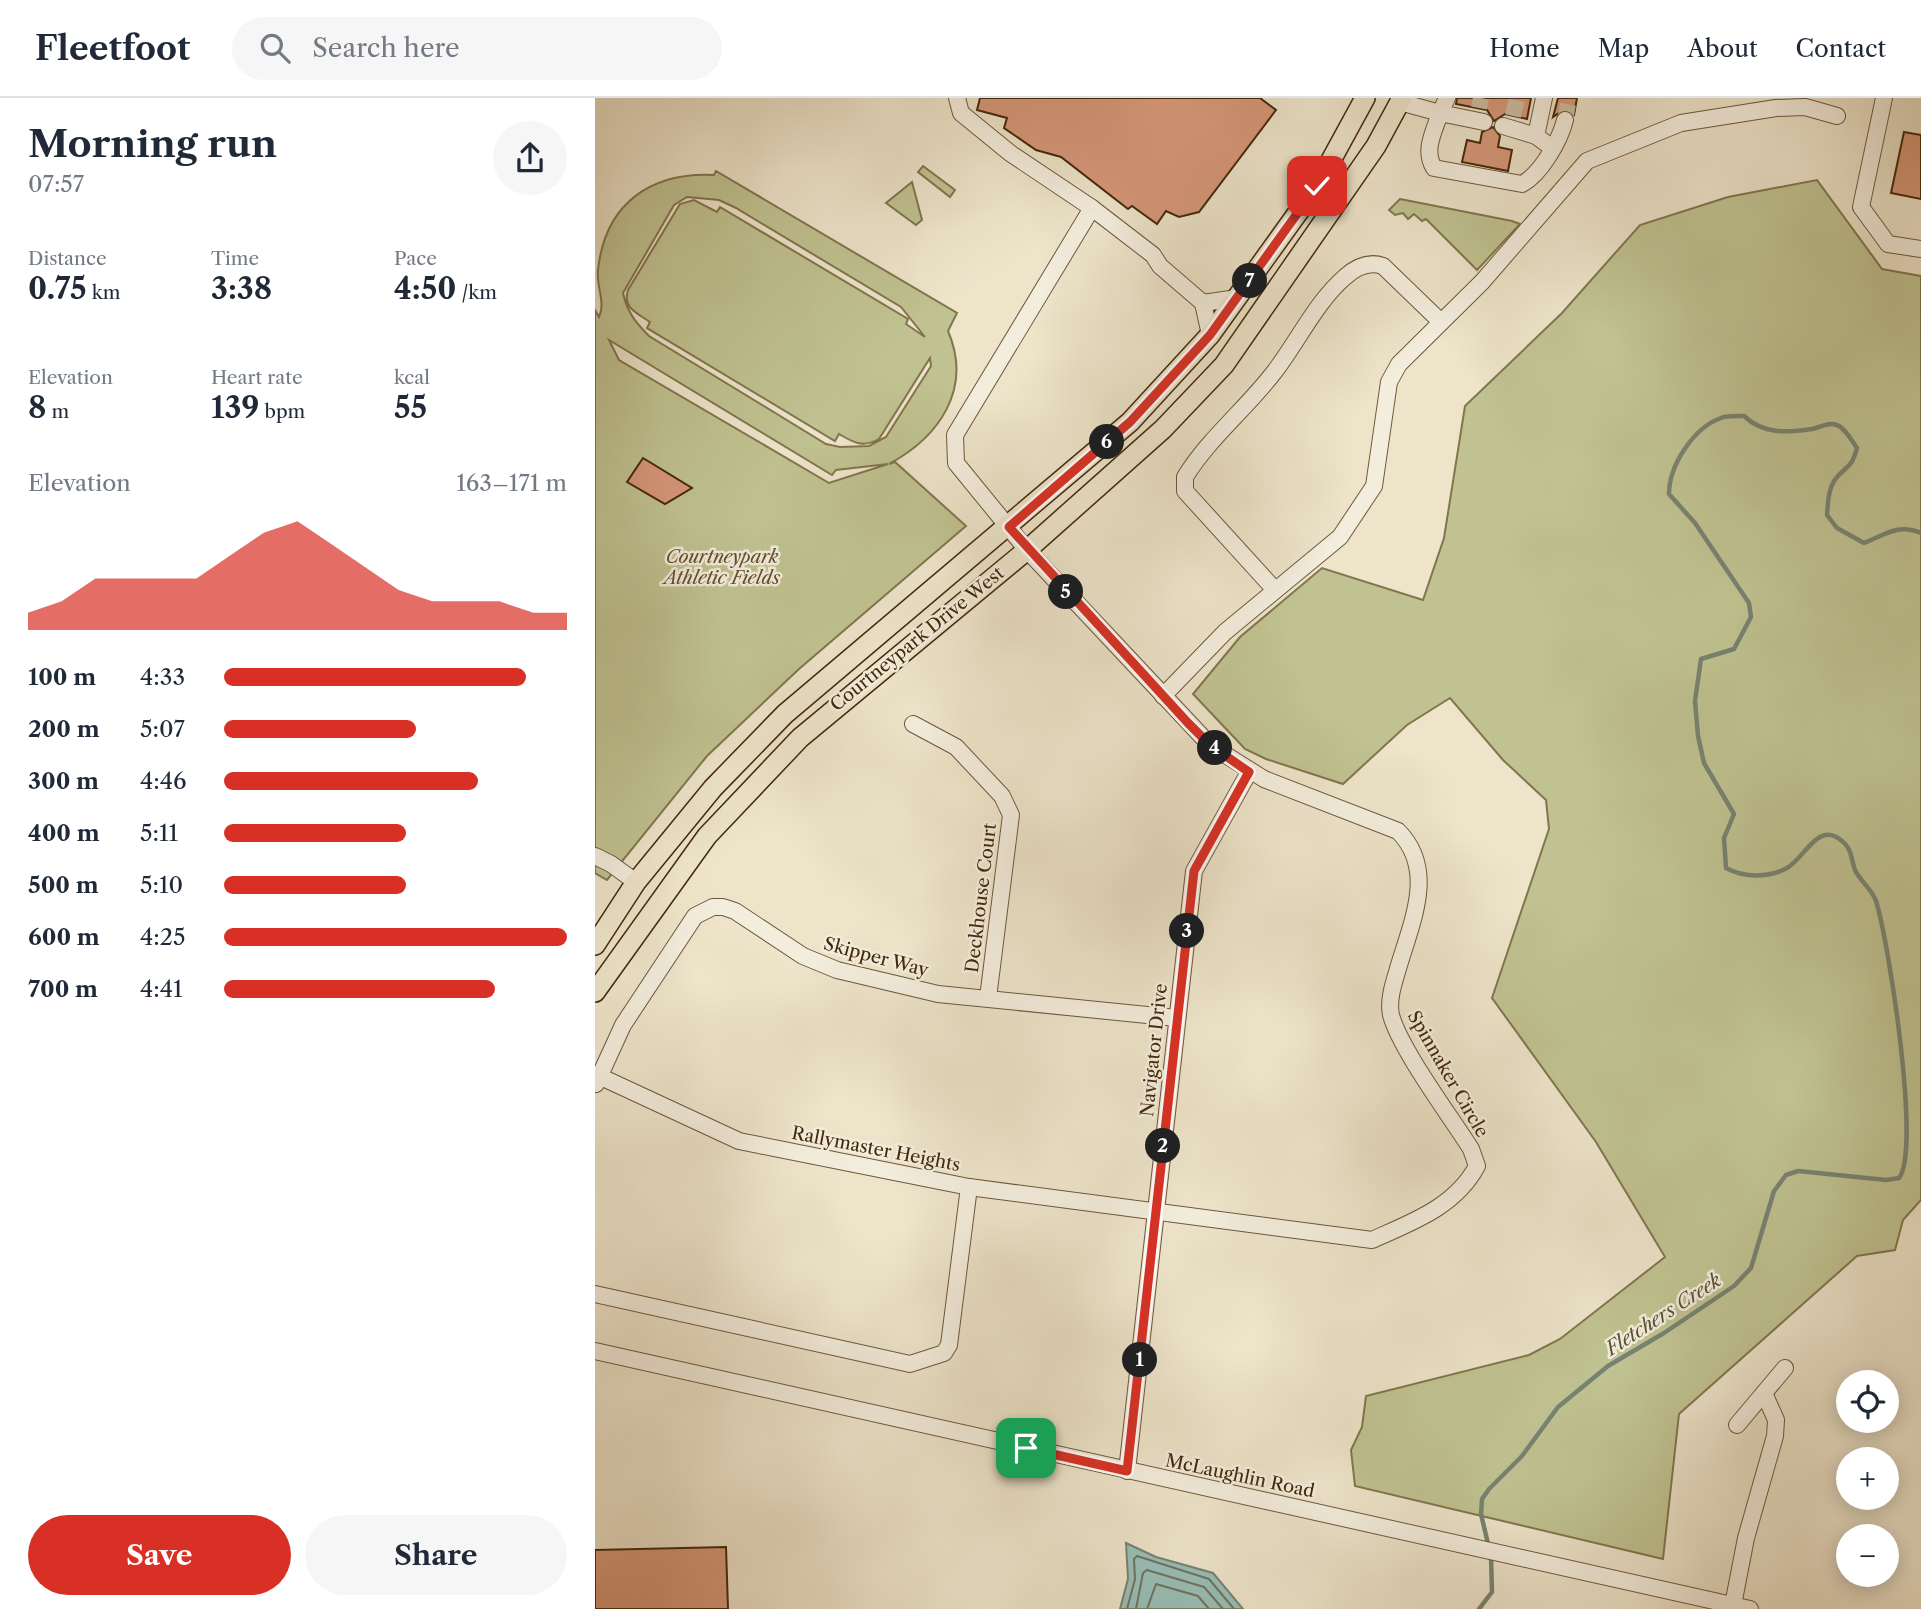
<!DOCTYPE html>
<meta charset="utf-8">
<style>
:root{--surface:#fff;--page:#f6f6f7;--text:#1f2937;--muted:#747a83;--line:#e0e1e3;--accent:#d93025}
body{margin:0;font-family:"Libre Caslon Text",serif;background:var(--page);color:var(--text);height:100vh;display:flex;flex-direction:column;font-size:26px;white-space:nowrap}
*{box-sizing:border-box;margin:0}
p{font-size:23px;color:var(--muted)}
.icon{flex:none;width:38px;height:38px;fill:none;stroke:currentColor;stroke-width:2;stroke-linecap:round;stroke-linejoin:round}
.map{position:relative;flex:1;overflow:hidden}
.panel{display:flex;flex-direction:column;background:var(--surface);width:595px}
.panel>*{flex:none}
.fabs{position:absolute;left:1241px;top:1272px;display:grid;gap:14px}
.fabs a{display:grid;place-items:center;width:63px;height:63px;border-radius:50%;background:var(--surface);box-shadow:0 4px 18px #0003;font-size:35px}
.pin{position:absolute;display:grid;place-items:center;width:60px;height:60px;color:#fff;margin:-30px;border-radius:14px;box-shadow:0 4px 10px #0006}
.km{position:absolute;width:35px;height:35px;margin:-18px;border-radius:50%;background:#222;color:#fff;font-size:19px;line-height:35px;text-align:center}
.round{display:grid;place-items:center;flex:none;width:74px;height:74px;border-radius:37px;background:var(--page)}
.headline{display:flex;align-items:center;justify-content:space-between;height:119px;padding:0 28px}
h1{font-size:38px;font-weight:700;line-height:52px}
.stats{display:grid;grid-template-columns:repeat(3,1fr);gap:10px;height:119px;padding:7px 28px}
.stats div{display:grid;align-content:center}
.stats b{font-size:30px;font-weight:700}
.stats small{font-size:19px;font-weight:400}
.stats p{font-size:19px}
.chart{height:196px;padding:14px 28px}
.chart p{display:flex;justify-content:space-between}
.chart svg{width:100%;height:126px;margin-top:7px;fill:var(--accent);opacity:.7}
.cta{display:flex;gap:14px;margin-top:auto;padding:14px 28px}
.cta a{flex:1;height:80px;border-radius:42px;background:var(--accent);color:#fff;font-size:28px;font-weight:700;line-height:80px;text-align:center}
.cta a+a{background:var(--page);color:var(--text)}
ul{padding:0 28px;list-style:none;font-size:23px}
li{display:grid;grid-template-columns:112px 84px 1fr;align-items:center;height:52px}
li i{height:18px;border-radius:9px;background:var(--accent)}
header{display:flex;align-items:center;gap:42px;box-sizing:border-box;height:98px;padding:0 35px;background:var(--surface);border-bottom:2px solid var(--line)}
header strong{font-size:33px}
nav{display:flex;gap:38px;margin-inline-start:auto;font-size:24px}
.search{width:490px;height:63px;background:var(--page);display:flex;align-items:center;gap:18px;box-sizing:border-box;padding:0 24px;border-radius:38px;color:var(--muted);font-size:26px}
main{display:flex;flex:1;min-height:0}
.map>svg:first-child{display:block}
.green{fill:#c0c291;stroke:#82754d;stroke-width:2;fill-rule:evenodd}
.water{fill:#99bfb7;stroke:#778371;stroke-width:2}
.lines{fill:none;stroke-linecap:round;stroke-linejoin:round}
.shore{stroke:#6e7460;stroke-width:2}
.stream{stroke:#778371;stroke-width:4.5}
.building{fill:#d69779;stroke:#432809;stroke-width:2}
.minor-tunnel{stroke:#cbbea3;stroke-width:16;stroke-dasharray:16 8;stroke-linecap:butt}
.minor-casing{stroke:#6e5739;stroke-width:18}
.major-casing{stroke:#432809;stroke-width:22}
.minor{stroke:#f3eddd;stroke-width:16}
.major{stroke:#ede4ca;stroke-width:19}
.route-casing{stroke:#fff;stroke-width:14}
.route{stroke:#d93025;stroke-width:9}
.labels{text-anchor:middle;stroke-width:5;stroke-linejoin:round;paint-order:stroke}
.park-label{font-size:18px;font-style:italic;fill:#624e2b;stroke:#f3eddd}
.street-label{font-size:18px;fill:#432809;stroke:#f3eddd}
.water-label{font-size:19px;font-style:italic;fill:#584e34;stroke:#f3eddd}
</style>
<header>
<strong>Fleetfoot</strong>
<div class="search"><svg class="icon" aria-label="search" viewBox="0 0 24 24"><circle cx="10" cy="10" r="6"/><path d="M15 15l6 6"/></svg>Search here</div>
<nav><a>Home</a><a>Map</a><a>About</a><a>Contact</a></nav>
</header>
<main>
<section class="panel">
<div class="headline"><div><h1>Morning run</h1><p>07:57</p></div><a class="round"><svg class="icon" aria-label="share" viewBox="0 0 24 24"><path d="M12 15V3M7 8l5-5 5 5M5 13v7h14v-7"/></svg></a></div>
<div class="stats">
<div><p>Distance</p><b>0.75<small> km</small></b></div>
<div><p>Time</p><b>3:38</b></div>
<div><p>Pace</p><b>4:50<small> /km</small></b></div>
</div>
<div class="stats">
<div><p>Elevation</p><b>8<small> m</small></b></div>
<div><p>Heart rate</p><b>139<small> bpm</small></b></div>
<div><p>kcal</p><b>55</b></div>
</div>
<div class="chart"><p><span>Elevation</span>163–171 m</p>
<svg viewBox="0 0 160 44" preserveAspectRatio="none"><path d="M0 44V38L10 34L20 26L30 26L40 26L50 26L60 18L70 10L80 6L90 14L100 22L110 30L120 34L130 34L140 34L150 38L160 38V44z"/></svg>
</div>
<ul>
<li><b>100 m</b>4:33<i style="width:88%"></i></li>
<li><b>200 m</b>5:07<i style="width:56%"></i></li>
<li><b>300 m</b>4:46<i style="width:74%"></i></li>
<li><b>400 m</b>5:11<i style="width:53%"></i></li>
<li><b>500 m</b>5:10<i style="width:53%"></i></li>
<li><b>600 m</b>4:25<i style="width:100%"></i></li>
<li><b>700 m</b>4:41<i style="width:79%"></i></li>
</ul>
<div class="cta"><a>Save</a><a>Share</a></div>
</section>
<div class="map">
<svg width="1326" height="1511" viewBox="0 0 1326 1511">
<rect width="100%" height="100%" fill="#ede4ca"/>
<filter id="stains"><feTurbulence type="fractalNoise" baseFrequency=".00286" numOctaves="4"/><feColorMatrix values="0 0 0 0 .2 0 0 0 0 .09 0 0 0 0 .02 0 0 0 .5 -.17"/></filter>
<radialGradient id="worn" r=".72"><stop offset=".6" stop-color="#630" stop-opacity="0"/><stop offset="1" stop-color="#630" stop-opacity=".3"/></radialGradient>
<!-- green -->
<g class="green">
<path d="M328 68 360 92 355 99 323 74Z"/>
<path d="M121 73 362 215 353 233C378 291 344 339 294 366L300 364 371 428 204 571 112 658 12 782 0 775V212L4 219C11 205 1 188 3 172 10 106 55 74 119 77ZM92 99 124 102 141 110 306 209 330 239 311 226 313 221 125 109 122 114 99 102 85 106 33 192C27 210 42 215 55 224L52 230 240 343 244 336C259 345 268 350 284 341L335 260 336 268 291 339 274 348 245 349 231 346 54 238C41 225 32 214 28 195L79 107ZM14 242 237 377 241 372 293 366 234 385 24 262Z"/>
<path d="M1222 82 1287 171 1326 178V1102L1308 1122 1300 1152 1262 1158 1084 1316 1068 1461 760 1388 756 1352 767 1329 771 1298 934 1257 965 1241 1070 1159 1001 1044 897 900 954 731 951 702 908 662 855 600 812 627 748 686 671 661 650 651 598 596 645 539 727 470 828 502 849 440 870 308 967 215 1045 127 1133 99Z"/>
<path d="M317 84 327 122 321 127 291 105Z"/>
<path d="M805 101 917 123 925 126 882 172 831 121 827 123 819 116 813 121 808 115 800 117 794 112Z"/>
</g>
<!-- water -->
<path class="water" d="M531 1445 561 1459 618 1475 648 1511H525L533 1481Z"/>
<g class="lines">
<!-- shore -->
<g class="shore">
<path d="M532 1511 540 1481 539 1461 542 1458 614 1481 639 1511"/>
<path d="M541 1511 548 1475 552 1472 609 1489 628 1511"/>
<path d="M552 1511 561 1486 603 1498 614 1511"/>
</g>
<!-- stream -->
<g class="stream">
<path d="M894 1450 886 1416 887 1401 894 1391 927 1358 963 1309 1013 1268 1069 1235 1139 1188 1156 1170 1179 1093 1191 1077 1203 1073 1291 1082 1304 1080C1326 1052 1294 845 1281 803 1277 791 1265 783 1260 772 1256 762 1257 750 1247 743 1223 722 1210 760 1192 770 1174 780 1149 780 1131 770L1129 740 1139 716 1109 665 1103 638 1100 603 1106 561 1139 551 1156 519 1154 505 1100 425 1074 396C1074 368 1098 330 1126 320 1132 317 1142 318 1149 318 1168 336 1191 335 1217 331 1226 329 1235 323 1244 328 1252 333 1257 343 1262 350 1256 373 1250 367 1239 383 1233 393 1233 405 1232 417L1242 430 1269 445C1290 437 1303 425 1326 435"/>
<path d="M884 1511 897 1494 896 1459"/>
</g>
</g>
<!-- building -->
<g class="building">
<path d="M385 0H665L681 12 604 114 584 119 571 113 562 126 537 108 533 111 466 59 441 52 409 30 412 20 382 12Z"/>
<path d="M862 0H936L932 21 910 16 899 23 892 12 861 6Z"/>
<path d="M963 0H982L979 17 968 12 958 19Z"/>
<path d="M898 29 905 38 903 49 917 52 913 73 867 64 872 42 885 45 887 34Z"/>
<path d="M1309 34 1326 37V101L1296 95Z"/>
<path d="M48 360 97 390 70 406 32 384Z"/>
<path d="M131 1449 133 1511H0V1452Z"/>
</g>
<g class="lines">
<!-- minor-tunnel -->
<g class="minor-tunnel">
<path d="M884 10 886 0"/>
<path d="M918 18 922 0"/>
<path d="M970 22 974 0"/>
</g>
<!-- minor casing -->
<g class="minor-casing">
<g id="minor">
<path d="M362 0 366 15 415 55 497 110 558 157 565 168 608 205"/>
<path d="M1289 0 1266 109 1293 146 1326 151"/>
<path d="M805 4 845 15 852 0"/>
<path d="M889 24 845 15C839 34 828 52 839 70L927 86C946 76 965 42 970 22"/>
<path d="M908 28 941 38 956 49"/>
<path d="M941 38 949 0"/>
<path d="M615 237 608 205 642 200"/>
<path d="M680 492 590 393V379C614 340 652 310 680 273 703 243 721 204 750 179 761 169 774 163 788 168L846 224"/>
<path d="M568 598 630 534 745 439 779 388 794 284 804 266 887 184 992 63 1086 25 1181 10 1210 9 1242 18"/>
<path d="M318 626 361 649 407 698 416 717 393 900"/>
<path d="M0 758 16 766 41 784"/>
<path d="M6 979 144 1043 374 1089 777 1142C817 1124 860 1109 882 1068L876 1051C856 1019 805 951 796 917 793 903 798 887 802 874 815 827 843 773 803 733L669 681 615 647 432 452 361 365 360 337 497 110"/>
<path d="M1 986 28 927 100 818 118 809H128L140 813 208 858 242 872 343 896 582 920"/>
<path d="M0 1196 315 1266 349 1255 354 1247 374 1089"/>
<path d="M0 1253 1155 1511"/>
<path d="M1142 1327 1190 1270"/>
<path d="M532 1373 599 773 654 674"/>
<path d="M1138 1507 1151 1440 1180 1338 1181 1322 1169 1295"/>
</g>
</g>
<!-- major casing -->
<g class="major-casing">
<g id="major">
<path d="M0 847 41 784 118 690 190 616 535 324 615 237 722 88 770 0"/>
<path d="M0 894 112 738 205 640 432 452 568 331 629 267 781 48 807 0"/>
</g>
</g>
<!-- minor -->
<use href="#minor" class="minor"/>
<!-- major -->
<use href="#major" class="major"/>
</g>
<g class="lines">
<!-- route casing -->
<g class="route-casing">
<path id="route" d="M431 1350 532 1373 599 773 654 674 615 647 593 625 414 429 535 324 615 237 722 88"/>
</g>
<!-- route -->
<use href="#route" class="route"/>
</g>
<g class="labels">
<!-- park labels -->
<g class="park-label">
<text x="127" y="465">Courtneypark<tspan x="127" dy="21">Athletic Fields</tspan></text>
</g>
<!-- street labels -->
<g class="street-label">
<text transform="translate(322 541) rotate(-39)" y="6">Courtneypark Drive West</text>
<text transform="translate(386 800) rotate(-83)" y="6">Deckhouse Court</text>
<text transform="translate(281 859) rotate(15)" y="6">Skipper Way</text>
<text transform="translate(559 952) rotate(-84)" y="6">Navigator Drive</text>
<text transform="translate(853 976) rotate(60)" y="6">Spinnaker Circle</text>
<text transform="translate(281 1051) rotate(11)" y="6">Rallymaster Heights</text>
<text transform="translate(645 1378) rotate(12)" y="6">McLaughlin Road</text>
</g>
<!-- water labels -->
<g class="water-label">
<text transform="translate(1068 1216) rotate(-33)" y="7">Fletchers Creek</text>
</g>
</g>
<rect width="100%" height="100%" filter="url(#stains)"/>
<rect width="100%" height="100%" fill="url(#worn)"/>
</svg>
<div class="fabs">
<a><svg class="icon" aria-label="locate" viewBox="0 0 24 24"><circle cx="12" cy="12" r="6"/><path d="M12 2v4M12 18v4M2 12h4M18 12h4"/></svg></a>
<a>+</a>
<a>−</a>
</div>
<div class="pin" style="left:431px;top:1350px;background:#1e9e55"><svg class="icon" aria-label="arrive" viewBox="0 0 24 24"><path d="M6 21V4h12l-3 4 3 4H6"/></svg></div>
<div class="pin" style="left:722px;top:88px;background:#d93025"><svg class="icon" aria-label="check" viewBox="0 0 24 24"><path d="M5 12l5 5 9-10"/></svg></div>
<b class="km" style="left:545px;top:1262px">1</b>
<b class="km" style="left:568px;top:1048px">2</b>
<b class="km" style="left:592px;top:833px">3</b>
<b class="km" style="left:620px;top:650px">4</b>
<b class="km" style="left:471px;top:494px">5</b>
<b class="km" style="left:512px;top:344px">6</b>
<b class="km" style="left:655px;top:183px">7</b>
</div>
</main>
